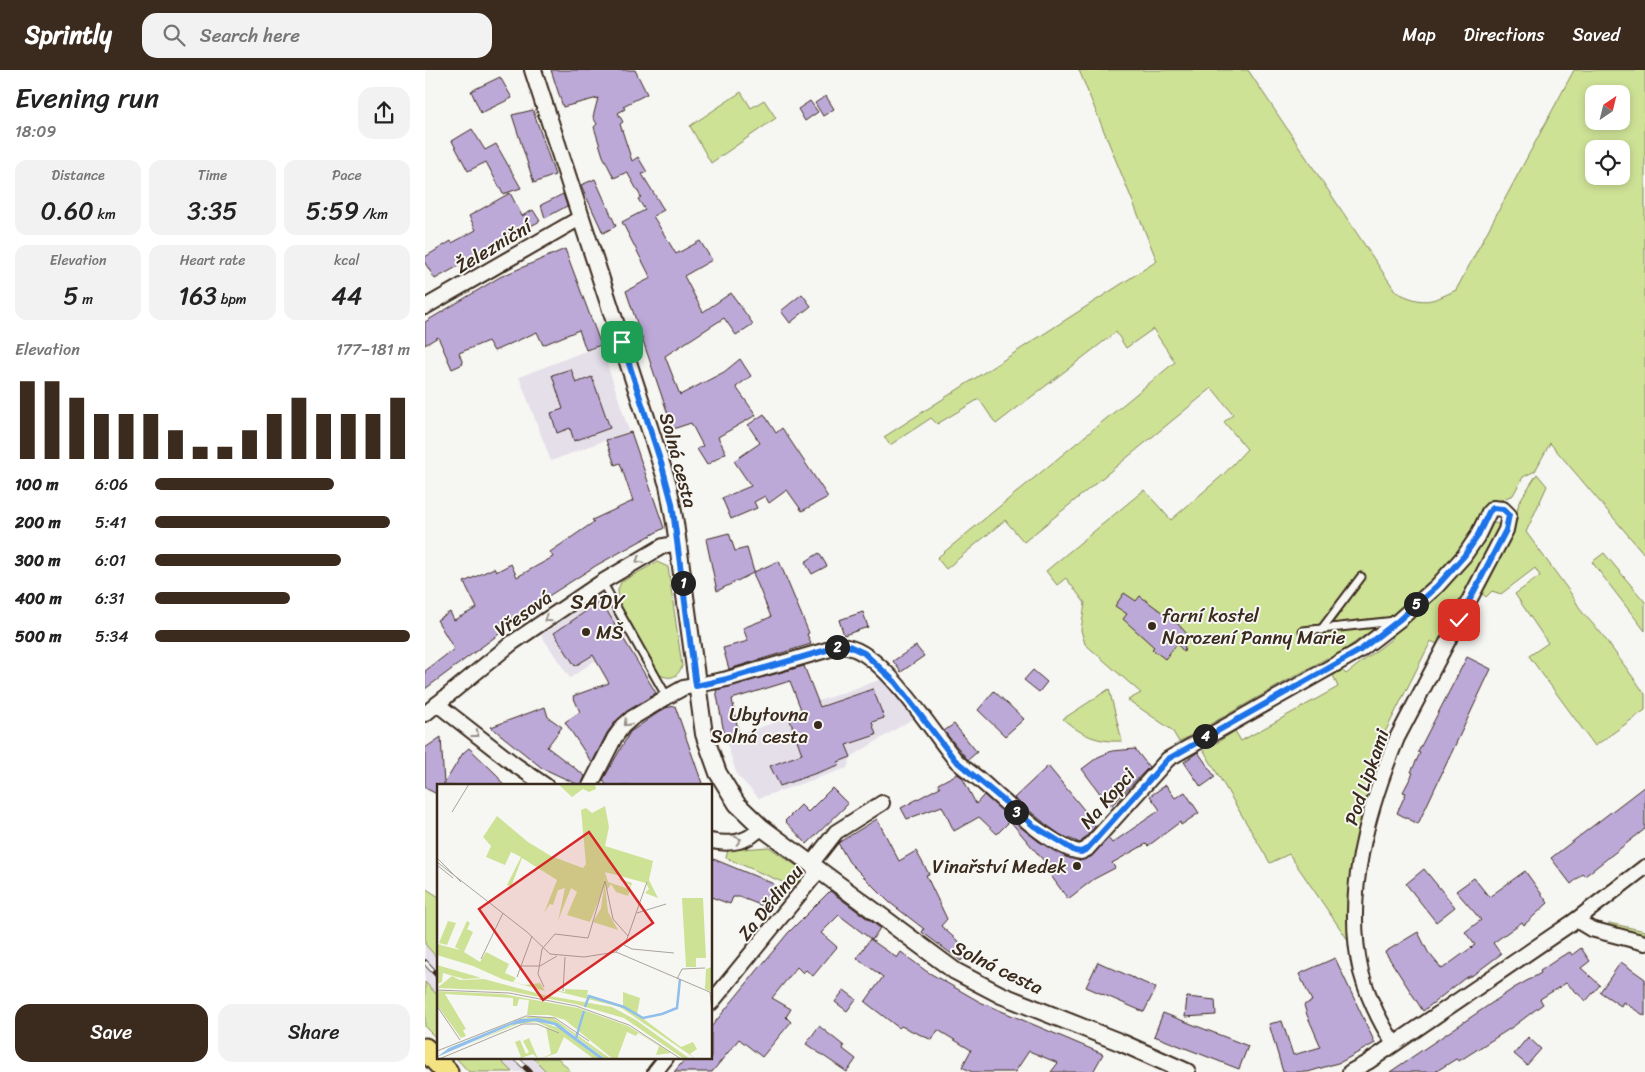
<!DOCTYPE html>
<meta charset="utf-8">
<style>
:root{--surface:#fff;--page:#f2f2f2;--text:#222;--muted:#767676;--accent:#3b2a1e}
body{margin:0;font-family:Sriracha,sans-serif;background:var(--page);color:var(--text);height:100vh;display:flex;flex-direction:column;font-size:19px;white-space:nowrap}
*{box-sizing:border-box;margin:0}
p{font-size:16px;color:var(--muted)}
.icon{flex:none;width:28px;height:28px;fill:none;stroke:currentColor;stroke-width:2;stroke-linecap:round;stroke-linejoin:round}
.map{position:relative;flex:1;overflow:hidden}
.sheet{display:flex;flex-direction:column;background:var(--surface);width:425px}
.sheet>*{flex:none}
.needle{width:32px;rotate:35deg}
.fabs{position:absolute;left:1160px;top:15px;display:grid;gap:10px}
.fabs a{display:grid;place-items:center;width:45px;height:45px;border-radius:10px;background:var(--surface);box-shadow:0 2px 8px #0003;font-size:25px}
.pin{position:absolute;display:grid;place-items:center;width:42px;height:42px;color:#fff;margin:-21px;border-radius:10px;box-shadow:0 2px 8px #0006}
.km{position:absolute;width:25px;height:25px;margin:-12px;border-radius:50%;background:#222;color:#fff;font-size:14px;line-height:25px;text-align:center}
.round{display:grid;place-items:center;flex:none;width:52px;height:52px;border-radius:15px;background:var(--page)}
.summary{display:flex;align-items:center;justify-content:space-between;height:85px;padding:0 15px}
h1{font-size:28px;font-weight:600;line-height:38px}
.figures{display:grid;grid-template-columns:repeat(3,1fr);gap:8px;height:85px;padding:5px 15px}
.figures div{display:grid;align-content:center;border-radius:12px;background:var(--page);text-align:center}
.figures b{font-size:25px;font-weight:600}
.figures small{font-size:14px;font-weight:400}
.figures p{font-size:14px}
.chart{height:140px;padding:10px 15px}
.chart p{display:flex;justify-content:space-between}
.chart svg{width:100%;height:90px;margin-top:5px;stroke:var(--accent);stroke-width:6}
.primary-button{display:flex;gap:10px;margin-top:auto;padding:10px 15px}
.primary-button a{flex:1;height:58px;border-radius:15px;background:var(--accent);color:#fff;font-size:20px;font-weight:600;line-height:58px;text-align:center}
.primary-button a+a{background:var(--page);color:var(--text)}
ul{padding:0 15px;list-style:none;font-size:16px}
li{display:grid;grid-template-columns:80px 60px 1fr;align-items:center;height:38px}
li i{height:12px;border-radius:6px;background:var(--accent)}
header{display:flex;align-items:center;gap:30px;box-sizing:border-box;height:70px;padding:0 25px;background:var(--accent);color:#fff}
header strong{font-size:24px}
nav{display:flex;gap:28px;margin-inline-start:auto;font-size:18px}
.search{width:350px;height:45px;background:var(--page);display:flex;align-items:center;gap:12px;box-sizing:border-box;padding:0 18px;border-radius:15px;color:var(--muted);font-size:19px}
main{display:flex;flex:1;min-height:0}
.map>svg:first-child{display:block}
.built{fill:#e5dfea}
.green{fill:#cee296;stroke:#84865a;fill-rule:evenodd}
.building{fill:#bda9d8;stroke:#3b2a1e}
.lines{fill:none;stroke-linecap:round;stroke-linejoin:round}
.service-casing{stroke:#3b2a1e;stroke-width:11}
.minor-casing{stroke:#3b2a1e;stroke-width:18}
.tertiary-casing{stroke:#3b2a1e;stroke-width:20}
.primary-casing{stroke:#3b2a1e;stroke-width:25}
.service{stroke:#f6f6f2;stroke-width:7}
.minor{stroke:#f6f6f2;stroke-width:14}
.tertiary{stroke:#f6f6f2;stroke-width:16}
.primary{stroke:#f4e382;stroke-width:21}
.rail-casing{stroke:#3b2a1e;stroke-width:5.5}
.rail{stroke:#f6f6f2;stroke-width:4;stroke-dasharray:11;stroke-linecap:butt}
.oneway{stroke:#989088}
.route-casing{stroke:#fff;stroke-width:10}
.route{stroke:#1a73e8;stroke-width:6}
.poi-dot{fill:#3b2a1e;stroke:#f6f6f2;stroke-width:2}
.labels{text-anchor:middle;stroke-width:4;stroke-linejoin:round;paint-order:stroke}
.street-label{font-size:19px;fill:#3b2a1e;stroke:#f6f6f2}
.poi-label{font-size:19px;fill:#3b2a1e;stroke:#f6f6f2;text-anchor:start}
.quarter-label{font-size:21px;letter-spacing:1px;fill:#3b2a1e;stroke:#f6f6f2}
.inset-river{fill:none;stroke:#8fbfea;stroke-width:2.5}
.inset-road{fill:none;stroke:#aba49d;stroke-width:1}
.view{fill:#d62828;fill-opacity:0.15;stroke:#d62828;stroke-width:2.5}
.inset-edge{fill:none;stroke:#3b2a1e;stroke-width:2.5}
</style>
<header>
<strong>Sprintly</strong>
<div class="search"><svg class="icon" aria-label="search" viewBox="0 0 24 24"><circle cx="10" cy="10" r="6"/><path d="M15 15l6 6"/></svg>Search here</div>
<nav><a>Map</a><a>Directions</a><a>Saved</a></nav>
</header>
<main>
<section class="sheet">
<div class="summary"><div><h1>Evening run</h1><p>18:09</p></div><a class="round"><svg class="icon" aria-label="share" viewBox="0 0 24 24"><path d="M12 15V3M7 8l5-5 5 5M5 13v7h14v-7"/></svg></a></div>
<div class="figures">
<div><p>Distance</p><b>0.60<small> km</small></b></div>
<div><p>Time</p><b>3:35</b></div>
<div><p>Pace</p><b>5:59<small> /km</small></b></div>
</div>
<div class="figures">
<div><p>Elevation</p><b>5<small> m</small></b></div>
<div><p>Heart rate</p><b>163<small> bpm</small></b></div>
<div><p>kcal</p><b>44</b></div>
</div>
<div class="chart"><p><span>Elevation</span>177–181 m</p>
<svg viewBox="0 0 160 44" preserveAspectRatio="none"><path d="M5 44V6M15 44V6M25 44V14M35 44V22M45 44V22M55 44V22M65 44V30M75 44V38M85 44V38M95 44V30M105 44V22M115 44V14M125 44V22M135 44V22M145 44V22M155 44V14"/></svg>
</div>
<ul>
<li><b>100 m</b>6:06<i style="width:70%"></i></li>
<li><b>200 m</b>5:41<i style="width:92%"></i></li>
<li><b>300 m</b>6:01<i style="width:73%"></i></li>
<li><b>400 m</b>6:31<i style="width:53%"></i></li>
<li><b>500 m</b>5:34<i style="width:100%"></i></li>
</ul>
<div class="primary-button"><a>Save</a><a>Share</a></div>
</section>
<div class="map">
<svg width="1220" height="1002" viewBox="0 0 1220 1002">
<rect width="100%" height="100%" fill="#f6f6f2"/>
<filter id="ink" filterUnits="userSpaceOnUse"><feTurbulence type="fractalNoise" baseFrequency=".02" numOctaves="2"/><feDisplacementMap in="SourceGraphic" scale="10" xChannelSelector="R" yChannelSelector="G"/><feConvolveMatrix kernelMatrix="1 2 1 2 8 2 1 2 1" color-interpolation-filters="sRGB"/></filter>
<g filter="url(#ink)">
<!-- built -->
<g class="built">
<path d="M176 275 204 361 126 391 94 307Z"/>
<path d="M176 524 203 567 145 608 116 565Z"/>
<path d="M460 608 492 646 426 687 422 698 334 728 312 705 300 668 352 652 351 646Z"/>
<path d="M0 874 14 890V927L0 912Z"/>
<path d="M73 988H108L122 1002H87Z"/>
</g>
<!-- green -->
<g class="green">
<path d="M654 0H823L971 222C998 235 1005 233 1031 220L1149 0H1220V485L1125 373 1110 401 1098 407 1088 425 1066 434 1052 459 1008 515 906 590 902 588 754 672 747 660 703 630 716 623 660 574 656 560 660 533 641 508 632 515 621 501 719 420 746 450 799 404 822 379 799 352 808 344 787 318 599 472 580 450 521 499 512 488 750 292 728 259 701 278 691 262 571 354 554 329 512 354 506 348 465 375 459 367 732 191ZM1169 24H1196V51H1169ZM1169 79H1196V106H1169Z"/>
<path d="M316 22 326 38 339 30 351 48 286 93 265 56Z"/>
<path d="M1112 404 1122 416 1101 462 1147 525 1157 542 1176 563 1220 624V640L1170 676 1104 586 1123 573 1090 524 1115 506 1110 498 1076 524 1067 521 1061 527 1054 521 1090 452 1094 432Z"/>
<path d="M1066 453H1071L1076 457 1014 575 1006 571 945 692 953 696 947 718 926 869 923 870 864 784 845 793 779 681 810 661 816 671 913 617 908 605 917 600 921 604 968 568 966 563Z"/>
<path d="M1179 483 1220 532V561L1167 492Z"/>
<path d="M232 492 243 497 257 596C253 607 246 610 235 605L194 533 193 520 196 512Z"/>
<path d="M684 619 697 671C672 672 658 666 638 649Z"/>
<path d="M344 777 376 799 378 808 375 817H369L301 788 303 780Z"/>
<path d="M0 818 14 827V890L0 874Z"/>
<path d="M1184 853 1220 861V867L1182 857Z"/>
<path d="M0 912 14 927V971L0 957Z"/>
<path d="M31 988H73L87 1002H44Z"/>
<path d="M108 988H133L146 1002H122Z"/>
</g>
<!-- building -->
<g class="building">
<path d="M126 0H210L222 24 198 36 200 39 193 43 198 52 195 54 207 91 213 87 222 102 217 104 239 140 228 146 251 184 275 171 287 190 259 206 278 242 306 223 328 254 311 265 299 248 240 286 255 325 299 302 315 289 326 306 311 317 331 345 293 367 301 383 282 395 272 379 278 376 266 353 248 359 201 221 226 208 197 152 220 140 213 129 216 127 202 102 189 108 178 86 169 57 172 54 168 47 173 28 138 37Z"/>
<path d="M75 7 87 28 56 43 46 21Z"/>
<path d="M401 26 409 39 398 46 390 33Z"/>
<path d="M385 31 393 42 380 51 373 39Z"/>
<path d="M108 40 130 105 109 113 87 45Z"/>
<path d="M47 59 60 80 71 74 96 118 78 124 61 92 43 101 27 71Z"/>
<path d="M170 109 191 156 178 163 156 115Z"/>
<path d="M85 123 97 146 108 140 115 151 10 209 0 193V187L26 171 27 173 51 160 44 146Z"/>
<path d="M138 124 142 136 120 148 116 135Z"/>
<path d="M140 179 176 275 161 280 154 260 118 275 112 262 69 281 63 271 34 283 38 294 27 299 13 267 0 275V252L75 207Z"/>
<path d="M377 224 386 236 365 253 356 241Z"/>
<path d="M146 299 151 313 167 307 185 358 149 371 145 358 132 363 126 343 138 339 127 305Z"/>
<path d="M339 344 351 363 357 358 403 427 377 441 362 420 344 433 340 426 329 432 332 438 306 449 297 428 326 416 309 391 335 373 323 355Z"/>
<path d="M206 362 239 458 172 495 108 536 109 538 0 619V601L29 579 12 550 25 542 29 550 52 538 39 512 69 498 71 502 86 494 92 507 128 487 125 482 169 452 167 450 208 431 195 393 190 395 181 370Z"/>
<path d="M304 463 310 481 322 478 329 502 354 491 384 563 382 564 386 574 304 599 298 578 323 571 318 558 346 547 328 503 292 521 281 469Z"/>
<path d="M394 483 402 496 387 504 380 492Z"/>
<path d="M699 523 711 531 715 526 753 554 762 564 759 582 752 574 740 589 727 579 729 577 698 549 702 544 690 536Z"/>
<path d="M176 531 231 623 192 650 182 663 167 693 140 652 155 642 148 626 184 613 168 585 150 596 129 563Z"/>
<path d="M438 542 443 557 419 565 414 550Z"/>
<path d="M491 576 499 586 476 602 468 591Z"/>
<path d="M1042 587 1066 599 993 754 972 743 981 723 978 722 988 703 986 702 995 683 993 682Z"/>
<path d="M379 596 395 637 448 619 459 648 447 652 451 665 421 675 426 687 413 692 414 695 355 716 345 696 377 684 364 647 377 642 365 611 307 629 314 665 300 668 291 620Z"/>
<path d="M608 600 622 612 614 622 599 610Z"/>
<path d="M569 621 599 649 580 666 553 640Z"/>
<path d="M250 636 278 716H182L178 710 205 662 240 638Z"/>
<path d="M120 637 123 647 137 657 122 677 160 706 156 716 117 698 66 657Z"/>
<path d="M529 654 552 682 543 690 519 661Z"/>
<path d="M16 667 19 714 38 683 44 678 71 704 79 716H14V725L0 718V678Z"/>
<path d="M710 679 724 697 685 737 657 699 673 687 687 681Z"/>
<path d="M773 682 790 707 776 717 759 692Z"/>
<path d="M623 696 669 752 668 754 670 757 655 773 636 765 623 756 589 728Z"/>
<path d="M532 704 537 707 551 734 559 725 613 771 641 787 654 790 666 787 683 768 687 773 735 740 725 726 741 715 750 728 760 722 774 743 756 755 755 752 723 776 721 774 687 793 690 798 669 809 643 829 621 799 624 797 585 751 572 764 554 747 529 761 517 736 482 749 476 738 515 717 513 714Z"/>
<path d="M1220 716V759L1160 806 1158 804 1146 814 1126 788Z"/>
<path d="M407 718 423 734 382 774 360 751 376 735 383 742Z"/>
<path d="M452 749 474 791 491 781 504 804 501 805 522 849 516 856 544 881 536 891 497 862 499 859 464 832 424 792 413 773Z"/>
<path d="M286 788 349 814 340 837 315 827H308L305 834 286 827Z"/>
<path d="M999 799 1030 837 1011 852 981 814Z"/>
<path d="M1100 801 1123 833 1099 855 1097 852 1068 873 1076 884 1048 905 1040 908 998 941 960 882 993 862 1003 882 1017 899 1050 875 1040 862 1056 850 1031 821 1049 808 1064 827Z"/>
<path d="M405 821 455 858 447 870 414 845 396 863 412 877 388 906 381 900 378 903 372 897 347 928 366 939 361 947 366 952 337 987 314 969 287 1002H249L261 988H286V957L363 863Z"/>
<path d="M445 869 472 888 476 882 501 901 555 932 678 984 668 1002H626L633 993 604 981 590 1002H547L537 997 546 980 513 960 507 970 476 956 474 958 440 932 458 907 432 888Z"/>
<path d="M1156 878 1165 891 1156 898 1175 915 1161 931 1141 913 1115 929 1118 934 1089 956 1034 991 1031 989 1010 1002H965L1089 918 1116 903 1115 901 1137 886 1145 882 1147 885Z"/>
<path d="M910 888 950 973 916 992 883 1002H858L844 954 857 951 868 985 896 977 882 945 879 935 887 931 874 904Z"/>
<path d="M673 892 731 918 719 942 661 917Z"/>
<path d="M1196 892 1220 909V946L1198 932 1196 936 1175 922Z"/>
<path d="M419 920 431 929 422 941 410 932Z"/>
<path d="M762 927 790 930 791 945 760 947Z"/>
<path d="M738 943 823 976 814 999 729 966Z"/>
<path d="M394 956 419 976 418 979 431 989 422 1002 381 974Z"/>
<path d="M1103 967 1116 979 1102 995 1089 984Z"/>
</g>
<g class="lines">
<!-- service casing -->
<g class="service-casing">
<g id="service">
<path d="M177 512 242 627"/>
<path d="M896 560 936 507"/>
<path d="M878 561 970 551"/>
</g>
</g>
<!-- minor casing -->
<g class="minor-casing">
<g id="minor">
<path d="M0 237 155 148"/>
<path d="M12 634 89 694 121 716"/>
<path d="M0 644 87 573 177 512 238 476 253 473"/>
<path d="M165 716 190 667 198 656 207 648 242 627 258 618 302 609 412 577C451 569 506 661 529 688 536 697 547 703 555 710 577 729 628 780 656 782L662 779 743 689 934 581 974 550 1012 516 1039 486 1052 467 1064 442 1068 438 1078 439 1084 445 1081 460 972 668C943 739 918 824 936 902 943 928 955 952 969 974"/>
<path d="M286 771C305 775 324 772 336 757"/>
<path d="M386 794 411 762 457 733"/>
<path d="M1151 850 1166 859 1220 873"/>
<path d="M286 933 394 800"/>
<path d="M230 1002 241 988"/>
<path d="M925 1002 943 992 1151 850 1220 797"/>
</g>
</g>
<!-- tertiary casing -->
<g class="tertiary-casing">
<path id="tertiary" d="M108 0 243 415 250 453 279 664 293 703 312 734 336 757 530 901 576 925 697 973 762 1002"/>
</g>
<!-- primary casing -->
<g class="primary-casing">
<path id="primary" d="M0 979 22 1002"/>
</g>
<!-- service -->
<use href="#service" class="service"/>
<!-- minor -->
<use href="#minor" class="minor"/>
<!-- tertiary -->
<use href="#tertiary" class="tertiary"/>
<!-- primary -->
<use href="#primary" class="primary"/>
<!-- rail casing -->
<g class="rail-casing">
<g id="rail">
<path d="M0 892 14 907"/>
<path d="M91 988 105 1002"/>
</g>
</g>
<!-- rail -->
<use href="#rail" class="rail"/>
</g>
<!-- one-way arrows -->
<defs><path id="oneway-chevron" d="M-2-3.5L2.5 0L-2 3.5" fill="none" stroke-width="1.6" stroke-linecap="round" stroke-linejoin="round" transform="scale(1.25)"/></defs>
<g class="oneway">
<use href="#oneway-chevron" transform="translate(214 490) rotate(150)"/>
<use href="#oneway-chevron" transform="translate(122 549) rotate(146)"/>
<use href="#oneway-chevron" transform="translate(202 653) rotate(135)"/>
<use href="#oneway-chevron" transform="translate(51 664) rotate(38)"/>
<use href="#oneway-chevron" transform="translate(313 770) rotate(-14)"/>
</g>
</g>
<g class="lines" filter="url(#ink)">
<!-- route casing -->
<g class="route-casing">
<path id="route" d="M197 272 237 396 247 433 271 616 302 609 412 577 424 576 439 583 470 612 530 690 609 756 650 781 656 782 662 779 743 689 934 581 974 550 1012 516 1039 486 1052 467 1064 442 1068 438 1078 439 1084 445 1081 460 1034 550"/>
</g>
<!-- route -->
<use href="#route" class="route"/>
</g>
<!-- markers -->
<g class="poi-dot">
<circle cx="727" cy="556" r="5"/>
<circle cx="161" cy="562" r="5"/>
<circle cx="393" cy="655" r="5"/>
<circle cx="652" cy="796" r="5"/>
</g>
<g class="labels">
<!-- street labels -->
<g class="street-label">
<text transform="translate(68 176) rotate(-31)" y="7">Železniční</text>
<text transform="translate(254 390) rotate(75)" y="7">Solná cesta</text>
<text transform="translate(98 543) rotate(-35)" y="7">Vřesová</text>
<text transform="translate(941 707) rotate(-71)" y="7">Pod Lipkami</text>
<text transform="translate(682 728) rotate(-49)" y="7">Na Kopci</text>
<text transform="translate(345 832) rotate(-51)" y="7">Za Dědinou</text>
<text transform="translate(573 897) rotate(26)" y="7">Solná cesta</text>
</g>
<!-- poi labels -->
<g class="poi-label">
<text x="737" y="552">farní kostel<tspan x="737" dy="22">Narození Panny Marie</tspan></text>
<text x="171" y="569">MŠ</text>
<text x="383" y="651" text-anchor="end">Ubytovna<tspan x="383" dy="22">Solná cesta</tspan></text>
<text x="642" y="803" text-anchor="end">Vinařství Medek</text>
</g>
<!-- quarter labels -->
<g class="quarter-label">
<text x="173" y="539">SADY</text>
</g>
</g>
<!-- overview -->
<g transform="translate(12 714)">
<rect width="275" height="275" fill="#f6f6f2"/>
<path d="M121 0H158L159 5 152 8 146 5 135 13ZM168 22 172 43 168 62 216 77 212 96 221 114 208 109 212 105 209 99 168 88 171 98 192 105 193 101 179 94 195 99 191 112 179 108 174 100 170 106 167 93 171 128 181 146 156 138 164 124 167 103 153 138 130 131 140 108 134 104 121 137 128 104 121 106 116 121 113 120 107 129 120 96 85 74 74 103 70 101 84 73 74 68 68 81 49 73 54 62 46 53 60 32 91 58 114 72 146 84 149 80 144 26 149 24 155 29ZM245 114H266L269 174H259V183H249ZM11 137 19 139 10 161 2 159ZM30 137 33 139 30 145 36 148 27 168 43 178 49 168 72 180 68 189 79 194 76 198 88 201 103 199 108 207 65 195 36 182 0 171V160L23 166 18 163ZM0 181 38 192 44 194 27 195 6 189 5 198 0 200ZM275 183V208L268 205 269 185ZM15 192 23 196 47 195 107 211 175 223 199 236 253 275H247L187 234 138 220 72 207 0 204ZM111 205 128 208V205L151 206 150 211 186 222V208L203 214 200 230 244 263 256 258 260 265 253 270 259 275 183 223ZM0 207 66 210 141 224 191 242 234 269 219 271 222 262 201 249 199 252 190 248 180 275H176L128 236 112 231H90L92 216 82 215 80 222H76V214L8 210 29 245 26 246 29 252 24 254 0 221ZM91 233H115L174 275H168L129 245 101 234 83 235ZM101 237 122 244 163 275H157L127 253 120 269 103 275 114 270 109 243 122 248 100 238 81 240 32 260 82 238ZM92 254 101 275 96 270 81 275 84 273 78 258 83 256 89 270 92 268 86 257Z" fill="#cee296"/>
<path d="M101 234 120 239 168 275H163L117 241 97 237 74 241 0 273 12 264 83 235Z" fill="#8fbfea"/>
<path class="inset-river" d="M148 223 152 212 187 223 206 234 225 230 240 224 243 195M139 254 147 227"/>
<path class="inset-road" d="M15 28 32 0M0 74 24 98M0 78 90 148 113 170 147 173 179 168 275 209M0 81 16 94M168 97 176 135 191 152M200 129 229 120M187 161 195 165 237 169M179 168 190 155 210 98M44 175 66 129M83 182H103L120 172M80 193 95 152M240 195 245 185 268 184M107 203 101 190 105 165 118 150 151 154 168 97M0 206 72 209 139 222 192 241 244 275M126 207 128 173M273 208 275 228M0 222 23 256M0 267 89 232 118 234 152 257M2 275 86 240H100L122 249"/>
<path class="view" d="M152 48 216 139 106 216 42 125Z"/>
<rect width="275" height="275" class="inset-edge"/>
</g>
</svg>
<div class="fabs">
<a><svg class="needle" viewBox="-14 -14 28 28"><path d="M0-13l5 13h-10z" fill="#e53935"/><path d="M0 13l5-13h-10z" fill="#767676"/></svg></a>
<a><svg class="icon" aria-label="locate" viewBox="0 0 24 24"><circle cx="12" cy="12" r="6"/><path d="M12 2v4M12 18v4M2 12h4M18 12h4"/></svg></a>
</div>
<div class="pin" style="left:197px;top:272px;background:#1e9e55"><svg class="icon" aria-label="arrive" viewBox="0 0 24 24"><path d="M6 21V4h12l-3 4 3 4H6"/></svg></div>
<div class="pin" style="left:1034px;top:550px;background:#d93025"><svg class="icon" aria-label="check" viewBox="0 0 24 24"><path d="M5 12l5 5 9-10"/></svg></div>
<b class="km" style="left:258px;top:513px">1</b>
<b class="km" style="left:412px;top:577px">2</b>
<b class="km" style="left:591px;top:742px">3</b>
<b class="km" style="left:780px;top:666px">4</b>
<b class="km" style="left:991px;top:534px">5</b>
</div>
</main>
